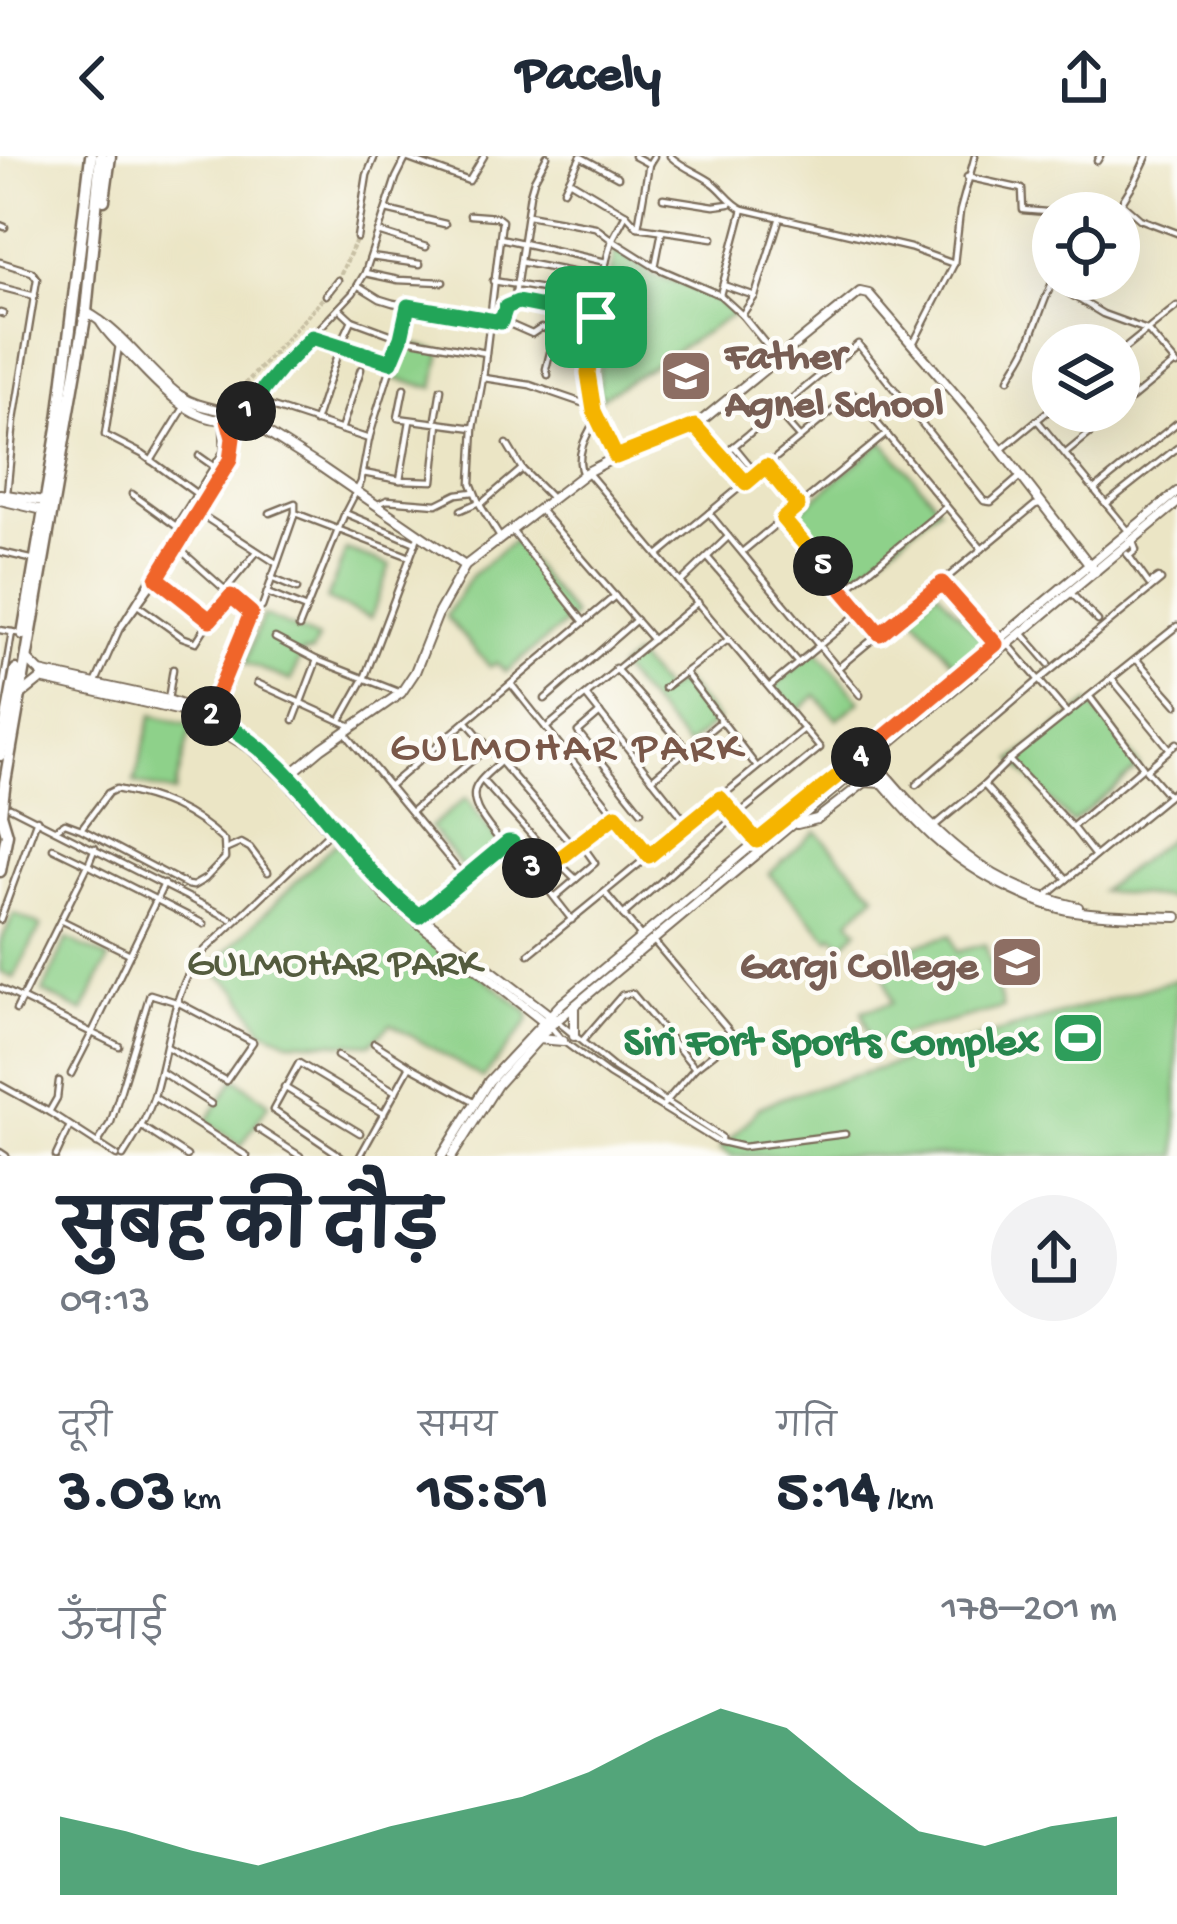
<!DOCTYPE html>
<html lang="hi">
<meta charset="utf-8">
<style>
:root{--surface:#fff;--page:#f2f2f3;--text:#1f2937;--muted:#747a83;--accent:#0b8043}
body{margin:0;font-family:"Gochi Hand","Playpen Sans Deva",sans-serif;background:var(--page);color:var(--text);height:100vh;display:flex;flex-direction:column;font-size:45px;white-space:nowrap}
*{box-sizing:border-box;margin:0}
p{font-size:39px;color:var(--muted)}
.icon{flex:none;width:66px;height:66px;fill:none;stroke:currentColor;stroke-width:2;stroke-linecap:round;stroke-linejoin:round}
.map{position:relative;height:1000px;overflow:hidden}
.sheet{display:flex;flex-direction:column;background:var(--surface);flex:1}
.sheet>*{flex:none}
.fabs{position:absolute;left:1032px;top:36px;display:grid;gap:24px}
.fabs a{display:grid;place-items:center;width:108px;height:108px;border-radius:50%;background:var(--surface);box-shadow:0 12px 48px #0002;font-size:60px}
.pin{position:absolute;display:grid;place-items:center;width:102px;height:102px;color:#fff;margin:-51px;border-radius:24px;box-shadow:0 6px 18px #0006}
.km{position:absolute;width:60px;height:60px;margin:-30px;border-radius:50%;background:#222;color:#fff;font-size:33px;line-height:60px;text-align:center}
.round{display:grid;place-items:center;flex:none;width:126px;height:126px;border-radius:63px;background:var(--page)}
.head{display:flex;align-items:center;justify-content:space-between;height:204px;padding:0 60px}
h1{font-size:66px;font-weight:700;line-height:90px}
.metrics{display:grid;grid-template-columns:repeat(3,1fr);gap:18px;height:204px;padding:12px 60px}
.metrics div{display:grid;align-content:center}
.metrics b{font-size:60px;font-weight:700}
.metrics small{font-size:33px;font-weight:400}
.metrics p{font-size:33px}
.chart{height:336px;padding:24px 60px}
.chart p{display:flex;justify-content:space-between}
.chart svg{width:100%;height:216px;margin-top:12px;fill:var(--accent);opacity:.7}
header{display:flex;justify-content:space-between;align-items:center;height:156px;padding:0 60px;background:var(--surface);font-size:54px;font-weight:700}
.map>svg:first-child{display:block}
.green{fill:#8ed18a;stroke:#647e54;stroke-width:3}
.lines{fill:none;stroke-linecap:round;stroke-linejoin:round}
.street-tunnel{stroke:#c8c0a4;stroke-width:4.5;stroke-dasharray:4.5 2;stroke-linecap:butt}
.street-casing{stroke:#796b58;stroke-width:9}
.secondary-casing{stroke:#796b58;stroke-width:12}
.highway-casing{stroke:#796b58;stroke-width:15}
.street{stroke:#fff;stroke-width:4.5}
.secondary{stroke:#fff;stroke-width:8}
.highway{stroke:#fff;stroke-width:10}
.split-1-casing{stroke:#fff;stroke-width:24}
.split-2-casing{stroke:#fff;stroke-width:24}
.split-3-casing{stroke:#fff;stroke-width:24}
.split-4-casing{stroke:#fff;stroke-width:24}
.split-5-casing{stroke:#fff;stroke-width:24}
.split-6-casing{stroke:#fff;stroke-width:24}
.split-1{stroke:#22a559;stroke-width:15}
.split-2{stroke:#f0652b;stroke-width:15}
.split-3{stroke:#22a559;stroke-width:15}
.split-4{stroke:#f5b400;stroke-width:15}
.split-5{stroke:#f0652b;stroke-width:15}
.split-6{stroke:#f5b400;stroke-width:15}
.labels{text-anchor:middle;stroke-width:9;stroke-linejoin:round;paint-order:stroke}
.education-label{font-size:42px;font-weight:bold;fill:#785e54;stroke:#fdfcf7;text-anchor:start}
.park-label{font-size:42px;fill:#545c3e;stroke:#fdfcf7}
.leisure-label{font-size:42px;font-weight:bold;fill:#27864d;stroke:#fdfcf7;text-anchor:end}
.neighbourhood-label{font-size:45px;letter-spacing:3px;fill:#7a5849;stroke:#fdfcf7}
</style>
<header><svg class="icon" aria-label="back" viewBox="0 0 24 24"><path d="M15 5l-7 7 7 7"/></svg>Pacely<svg class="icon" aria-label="share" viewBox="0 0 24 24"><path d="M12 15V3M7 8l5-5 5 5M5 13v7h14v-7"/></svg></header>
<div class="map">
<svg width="1177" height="1000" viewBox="0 0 1177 1000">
<rect width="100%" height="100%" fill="#fdfcf7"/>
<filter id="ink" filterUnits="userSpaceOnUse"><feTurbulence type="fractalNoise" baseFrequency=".00833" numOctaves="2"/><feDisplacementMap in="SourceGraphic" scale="24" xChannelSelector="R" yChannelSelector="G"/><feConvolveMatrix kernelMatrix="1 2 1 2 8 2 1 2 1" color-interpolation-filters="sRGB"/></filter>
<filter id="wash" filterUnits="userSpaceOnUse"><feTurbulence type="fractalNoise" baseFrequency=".004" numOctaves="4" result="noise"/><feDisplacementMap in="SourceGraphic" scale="48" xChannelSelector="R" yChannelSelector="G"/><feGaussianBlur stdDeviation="2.7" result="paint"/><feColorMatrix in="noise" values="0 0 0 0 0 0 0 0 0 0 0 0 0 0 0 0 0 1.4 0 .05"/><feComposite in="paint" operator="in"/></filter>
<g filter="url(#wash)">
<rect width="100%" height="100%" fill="#ebe5c5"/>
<!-- green -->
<g class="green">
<path d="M615 91 654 120 686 129 712 141 734 158 599 243V203Z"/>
<path d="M404 186 441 195 434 232 395 223Z"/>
<path d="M883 285 939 351 845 430 789 364Z"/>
<path d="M513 385 574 460 506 516 496 507 490 511 446 460 471 420Z"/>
<path d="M346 394 390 409 371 462 327 444Z"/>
<path d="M937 434 985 486 958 512 911 456Z"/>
<path d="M263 459 318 483 312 496 302 497 291 525 245 507Z"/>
<path d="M816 494 860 545 837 564 816 539 797 557 774 530Z"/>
<path d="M634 500 665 535 682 524 718 564 687 590 618 512Z"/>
<path d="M1090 546 1140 610 1072 667 1013 604Z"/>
<path d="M152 559 192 569 174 637 134 627Z"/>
<path d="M466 642 500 688 466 716 430 671Z"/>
<path d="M816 675 876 739 849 764 858 774 843 789 833 779 829 783 769 718Z"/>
<path d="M1177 676 1176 743 1101 735Z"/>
<path d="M339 687 402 757 529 857 528 866 483 922 391 868 370 888 289 885 262 873 239 835 210 812 334 688Z"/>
<path d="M14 758 41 770 14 822 0 816V787Z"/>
<path d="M951 779 956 796 985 788 1003 852 871 887 862 855 892 847 879 799Z"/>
<path d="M67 783 109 803 83 856 43 836Z"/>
<path d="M1177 823V1000H732L720 993 751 962 758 952 784 941Z"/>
<path d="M235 922 269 947 241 990 207 965Z"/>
</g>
</g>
<g filter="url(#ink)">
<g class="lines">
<!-- street-tunnel -->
<g class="street-tunnel">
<path d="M338 124 357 82"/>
<path d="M241 233 326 139"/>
</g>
<!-- street casing -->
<g class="street-casing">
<g id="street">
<path d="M634 0 649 8 654 0"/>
<path d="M670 0C683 12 699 17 713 27 724 35 730 47 743 53L910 92 954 108"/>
<path d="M581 1 618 21"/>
<path d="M406 2 469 25 484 0"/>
<path d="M1097 5 1100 0"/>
<path d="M967 21 1022 33 1023 54 1058 57"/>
<path d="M564 34 581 0"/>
<path d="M663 42 714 50 729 48"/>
<path d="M1123 48 1140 63 1177 77"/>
<path d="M386 54 445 68"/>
<path d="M1115 57 1135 25 1147 0"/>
<path d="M626 58 638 71 713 82"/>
<path d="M470 59 497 61 502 65 483 222 474 272 471 327 480 349 501 383"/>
<path d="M528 59 595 71 612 84 626 58 569 24"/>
<path d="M0 69 5 71"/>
<path d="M638 71 649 8"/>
<path d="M378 76 426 91"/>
<path d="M357 82 367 19 375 0"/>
<path d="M500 82 606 106"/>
<path d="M371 101 420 108"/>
<path d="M0 106 32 116 37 123 14 264 7 337"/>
<path d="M520 106 602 122"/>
<path d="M655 111 662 75"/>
<path d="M365 117 398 124 443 126"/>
<path d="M493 125 599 142"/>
<path d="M723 129 755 140"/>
<path d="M359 130 380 143 393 147 507 167 532 178 541 172 593 185"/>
<path d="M0 131 35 140"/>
<path d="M326 139 338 124"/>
<path d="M720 139 743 53"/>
<path d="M514 146 530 38 534 24 547 0"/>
<path d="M0 157 3 158"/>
<path d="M742 159 755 140 780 61"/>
<path d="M352 164 401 182 486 197"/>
<path d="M501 166 506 151 516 146 596 161"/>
<path d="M312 181 391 206"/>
<path d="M914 186 954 108 960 55 975 0"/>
<path d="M119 189 105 279 142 298 197 338"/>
<path d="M1119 197 1177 150"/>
<path d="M548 219 546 213 555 176"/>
<path d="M484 222 530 229 594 251"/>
<path d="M1009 223C1015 210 1025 199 1029 186 1037 166 1043 147 1052 127L1103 158 1147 174 1177 209"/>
<path d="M404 232 398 262 474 272"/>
<path d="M235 239 240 233"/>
<path d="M254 245 369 283 361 326 345 357 299 471"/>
<path d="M1119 253 1175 207"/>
<path d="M777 256 800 282"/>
<path d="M242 261 281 213 353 137 365 117 396 22 407 0"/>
<path d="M436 263 441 233"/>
<path d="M1037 264 1130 377"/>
<path d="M315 266 340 190 352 164 339 152"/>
<path d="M695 270 745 327"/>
<path d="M341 274 361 213"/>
<path d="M369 283C381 238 398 195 408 150"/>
<path d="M507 288 522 313 553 344"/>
<path d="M734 290 757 318"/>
<path d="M1002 293 1053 251"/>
<path d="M1066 297 1117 255"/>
<path d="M199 300 216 312"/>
<path d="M722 300 858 188 984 345 991 346 1021 320"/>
<path d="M616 301C609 286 600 272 595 256 579 210 599 131 612 84L655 111 720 139 742 159 777 202"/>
<path d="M151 305 185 250"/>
<path d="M766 310 798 350"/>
<path d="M363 317 400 324 433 325 439 267"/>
<path d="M588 317 820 592 736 660 623 759"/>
<path d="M583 319C574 300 586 280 596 263"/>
<path d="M400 324 410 265"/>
<path d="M1094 334 1177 267"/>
<path d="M132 338 176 370 224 295 223 265"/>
<path d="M481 348 522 313"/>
<path d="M1106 348 1177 292"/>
<path d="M376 349 387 344 437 348 457 338 474 336"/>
<path d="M461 354 479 346"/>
<path d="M540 354 653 484"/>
<path d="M197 356 276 407"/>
<path d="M270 357 295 347V357L410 401"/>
<path d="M345 357 416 387"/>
<path d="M709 357 860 539"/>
<path d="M783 363 879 478"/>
<path d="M513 376 584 466"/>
<path d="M175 389 251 457"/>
<path d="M0 396 35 404"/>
<path d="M742 396 886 278"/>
<path d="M1127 398 1129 400 1136 394 1133 386"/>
<path d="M658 399 853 238 982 393"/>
<path d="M1129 400 1149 428 1158 422"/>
<path d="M708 402 798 507"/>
<path d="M271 422 297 433"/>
<path d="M158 423 210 464"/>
<path d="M681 426 728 381"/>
<path d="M942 427 993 485"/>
<path d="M225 434 256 397"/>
<path d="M844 435 946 351"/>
<path d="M267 437 306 453"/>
<path d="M1071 437 1098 465"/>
<path d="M139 450 182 481 196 486 210 464 231 440"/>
<path d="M122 469 224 305 230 291V277"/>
<path d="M0 474 23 478"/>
<path d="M1022 477 1049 508"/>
<path d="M275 482 317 504 401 537"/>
<path d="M1008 488 1067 557"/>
<path d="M1137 504 1177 549"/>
<path d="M615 512 687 593"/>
<path d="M838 512 1035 349 1043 347"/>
<path d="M686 518 757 611"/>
<path d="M1112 523 1170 593"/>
<path d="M257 527 349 569"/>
<path d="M95 528 119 474 157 422 227 311 233 291 229 272"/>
<path d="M511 528 649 701"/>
<path d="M769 531 861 455"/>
<path d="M664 532 729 483"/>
<path d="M587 541 688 668"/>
<path d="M545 543 636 464"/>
<path d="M168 544 173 513"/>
<path d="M0 548 12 476"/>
<path d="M600 557 578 576 641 655"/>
<path d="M209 559 251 457 262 451 295 357"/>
<path d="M294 564 317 504"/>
<path d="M341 564 364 523 419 378"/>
<path d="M466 565 574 691"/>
<path d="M546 572 698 446"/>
<path d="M346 578 465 722"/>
<path d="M1009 604 1072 671 1143 611 1090 541"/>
<path d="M500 606C493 613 483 620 478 628 464 647 492 673 503 689"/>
<path d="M1146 614 1177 587"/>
<path d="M1147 615 1167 638"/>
<path d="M652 623 721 565"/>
<path d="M482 624 543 692 576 723"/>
<path d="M916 629 1039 524 1161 424"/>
<path d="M984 629 1067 723"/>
<path d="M389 630 615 440"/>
<path d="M720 642 756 683"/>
<path d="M10 651 231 763"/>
<path d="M411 656 488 591"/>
<path d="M932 672 984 629 1009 604 1177 470"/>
<path d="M1073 672 1095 700"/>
<path d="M56 673 65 667 81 673 108 637 116 633C161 642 190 653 224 685L225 702 205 723 193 730 187 729 81 673"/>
<path d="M53 692 88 709 95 692"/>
<path d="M225 694 241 687 250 692 268 716"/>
<path d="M540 718 616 659"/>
<path d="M605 737 640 779"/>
<path d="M556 740 595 707 580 686"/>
<path d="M1044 742 1177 633"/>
<path d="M420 758 510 685 572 764"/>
<path d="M0 764 37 663"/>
<path d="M61 764 130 798 164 728"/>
<path d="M653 784 732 878V883L695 912 664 948"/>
<path d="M529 798 804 573"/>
<path d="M0 832 92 877 130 798"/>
<path d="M16 854 88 709 204 768"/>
<path d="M557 865 614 912 721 981V985"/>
<path d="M550 870 563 885 609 919 717 985 743 991 845 978"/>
<path d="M583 884 622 839 632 837 695 912"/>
<path d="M337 900 396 936"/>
<path d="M410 910 474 945"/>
<path d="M161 916 211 948"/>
<path d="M71 918 92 877 119 890"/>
<path d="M0 929 49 956 117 1000"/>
<path d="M284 931 360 977"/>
<path d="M155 942 247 1000"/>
<path d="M49 956 57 942 59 925"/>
<path d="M141 970 187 1000"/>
<path d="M258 973 300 1000"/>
<path d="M97 988 111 966 150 838 179 847 253 886 226 925 167 891"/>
<path d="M0 996 6 1000"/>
<path d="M56 1000 70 970"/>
<path d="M123 1000C135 981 147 962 154 940 168 894 172 830 204 795L330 676"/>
<path d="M341 1000 273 954 299 907 384 958"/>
<path d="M360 1000 410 910 374 887"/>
</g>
</g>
<!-- secondary casing -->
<g class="secondary-casing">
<g id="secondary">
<path d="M86 156C126 178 144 213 179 239 199 253 221 252 242 261L321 311 465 410"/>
<path d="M100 165C108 179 121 190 132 201 157 226 198 277 237 260"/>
<path d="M0 338 44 345"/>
<path d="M0 344 43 354"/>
<path d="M26 502 40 516 168 544 209 559 245 579 291 619 401 745 553 862"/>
<path d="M21 539 41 523 177 554 207 566 250 592 286 624 388 743 544 866"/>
<path d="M871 602C933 675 980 729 1078 751"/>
<path d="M866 607C914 664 943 700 1013 734 1032 743 1052 752 1074 755 1108 760 1143 760 1177 761"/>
<path d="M285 623 322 592 401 537 415 516 438 458 465 410 587 316 616 301 695 270 860 136 869 138 979 266 1095 416"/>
<path d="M797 668 817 663 865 626 882 627"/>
<path d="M574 880V853"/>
<path d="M538 883 563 885"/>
<path d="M442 1000 489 925 561 848 1177 336"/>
<path d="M452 1000 497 929 550 870 1177 347"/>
</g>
</g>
<!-- highway casing -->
<g class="highway-casing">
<g id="highway">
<path d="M104 44 110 0"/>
<path d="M23 478 58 272 91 0"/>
<path d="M0 599 16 514"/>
<path d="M0 715 7 678 1 658 4 632 86 156 101 0"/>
</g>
</g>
<!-- street -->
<use href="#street" class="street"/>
<!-- secondary -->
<use href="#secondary" class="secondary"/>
<!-- highway -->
<use href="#highway" class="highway"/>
</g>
</g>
<g class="lines" filter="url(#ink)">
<!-- split-1 casing -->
<g class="split-1-casing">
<path id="split-1" d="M246 255 281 212 312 181 391 206 401 182 408 150 501 166 506 151 518 146 596 161"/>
</g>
<!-- split-2 casing -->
<g class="split-2-casing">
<path id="split-2" d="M211 560 209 559 251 457 231 440 210 464 157 422 230 304 233 282 228 264 239 259 242 261 246 255"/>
</g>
<!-- split-3 casing -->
<g class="split-3-casing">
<path id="split-3" d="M211 560C306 609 339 699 419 760L508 686H512L532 712"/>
</g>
<!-- split-4 casing -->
<g class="split-4-casing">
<path id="split-4" d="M532 712 537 720 616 659 649 700 720 642 757 685 861 601"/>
</g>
<!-- split-5 casing -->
<g class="split-5-casing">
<path id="split-5" d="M823 410 880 478 942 427 996 488 866 596 872 602 866 607 861 601"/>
</g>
<!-- split-6 casing -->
<g class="split-6-casing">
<path id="split-6" d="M596 161 588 217 594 255 616 301 695 270 746 327 766 310 798 350 783 363 823 410"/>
</g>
<!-- split-1 -->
<use href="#split-1" class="split-1"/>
<!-- split-2 -->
<use href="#split-2" class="split-2"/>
<!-- split-3 -->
<use href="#split-3" class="split-3"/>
<!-- split-4 -->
<use href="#split-4" class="split-4"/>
<!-- split-5 -->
<use href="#split-5" class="split-5"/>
<!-- split-6 -->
<use href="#split-6" class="split-6"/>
</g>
<!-- icons -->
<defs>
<g id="school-square" transform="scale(2.7)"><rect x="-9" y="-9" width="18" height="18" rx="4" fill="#8d6e63" stroke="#fdfcf7"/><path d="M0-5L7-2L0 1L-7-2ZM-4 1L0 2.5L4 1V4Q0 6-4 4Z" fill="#fff"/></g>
<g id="university-square" transform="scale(2.7)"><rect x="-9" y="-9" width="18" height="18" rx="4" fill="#8d6e63" stroke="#fdfcf7"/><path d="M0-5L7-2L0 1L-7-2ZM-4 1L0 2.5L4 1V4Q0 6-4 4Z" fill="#fff"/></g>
<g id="stadium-square" transform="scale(2.7)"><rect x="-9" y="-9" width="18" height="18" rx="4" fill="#2e9e5b" stroke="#fdfcf7"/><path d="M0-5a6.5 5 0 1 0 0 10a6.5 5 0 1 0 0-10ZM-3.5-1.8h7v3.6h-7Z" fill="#fff"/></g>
</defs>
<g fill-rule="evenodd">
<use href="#school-square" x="686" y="220"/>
<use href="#university-square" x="1017" y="806"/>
<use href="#stadium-square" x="1078" y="882"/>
</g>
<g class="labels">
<!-- education labels -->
<g class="education-label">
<text x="725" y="211">Father<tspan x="725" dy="48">Agnel School</tspan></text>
<text x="978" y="821" text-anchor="end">Gargi College</text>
</g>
<!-- park labels -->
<g class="park-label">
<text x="334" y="818">GULMOHAR PARK</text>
</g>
<!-- leisure labels -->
<g class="leisure-label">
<text x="1039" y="897">Siri Fort Sports Complex</text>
</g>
<!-- neighbourhood labels -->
<g class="neighbourhood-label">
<text x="567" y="603">GULMOHAR PARK</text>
</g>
</g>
</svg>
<div class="fabs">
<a><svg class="icon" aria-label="locate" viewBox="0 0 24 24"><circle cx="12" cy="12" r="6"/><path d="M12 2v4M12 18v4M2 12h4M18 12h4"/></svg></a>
<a><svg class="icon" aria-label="layers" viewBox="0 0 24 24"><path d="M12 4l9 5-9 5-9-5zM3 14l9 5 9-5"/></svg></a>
</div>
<div class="pin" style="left:596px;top:161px;background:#1e9e55"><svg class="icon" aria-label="arrive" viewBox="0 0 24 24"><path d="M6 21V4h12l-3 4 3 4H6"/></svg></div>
<b class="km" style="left:246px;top:255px">1</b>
<b class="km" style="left:211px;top:560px">2</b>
<b class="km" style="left:532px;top:712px">3</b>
<b class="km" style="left:861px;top:601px">4</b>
<b class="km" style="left:823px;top:410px">5</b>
</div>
<section class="sheet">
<div class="head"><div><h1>सुबह की दौड़</h1><p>09:13</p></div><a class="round"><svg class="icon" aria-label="share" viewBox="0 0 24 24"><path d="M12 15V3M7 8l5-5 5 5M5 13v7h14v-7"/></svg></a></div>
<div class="metrics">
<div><p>दूरी</p><b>3.03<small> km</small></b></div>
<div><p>समय</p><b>15:51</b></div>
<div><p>गति</p><b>5:14<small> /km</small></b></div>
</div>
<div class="chart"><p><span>ऊँचाई</span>178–201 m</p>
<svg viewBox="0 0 160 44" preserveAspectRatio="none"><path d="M0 44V28L10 31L20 35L30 38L40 34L50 30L60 27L70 24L80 19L90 12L100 6L110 10L120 21L130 31L140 34L150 30L160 28V44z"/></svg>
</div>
</section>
